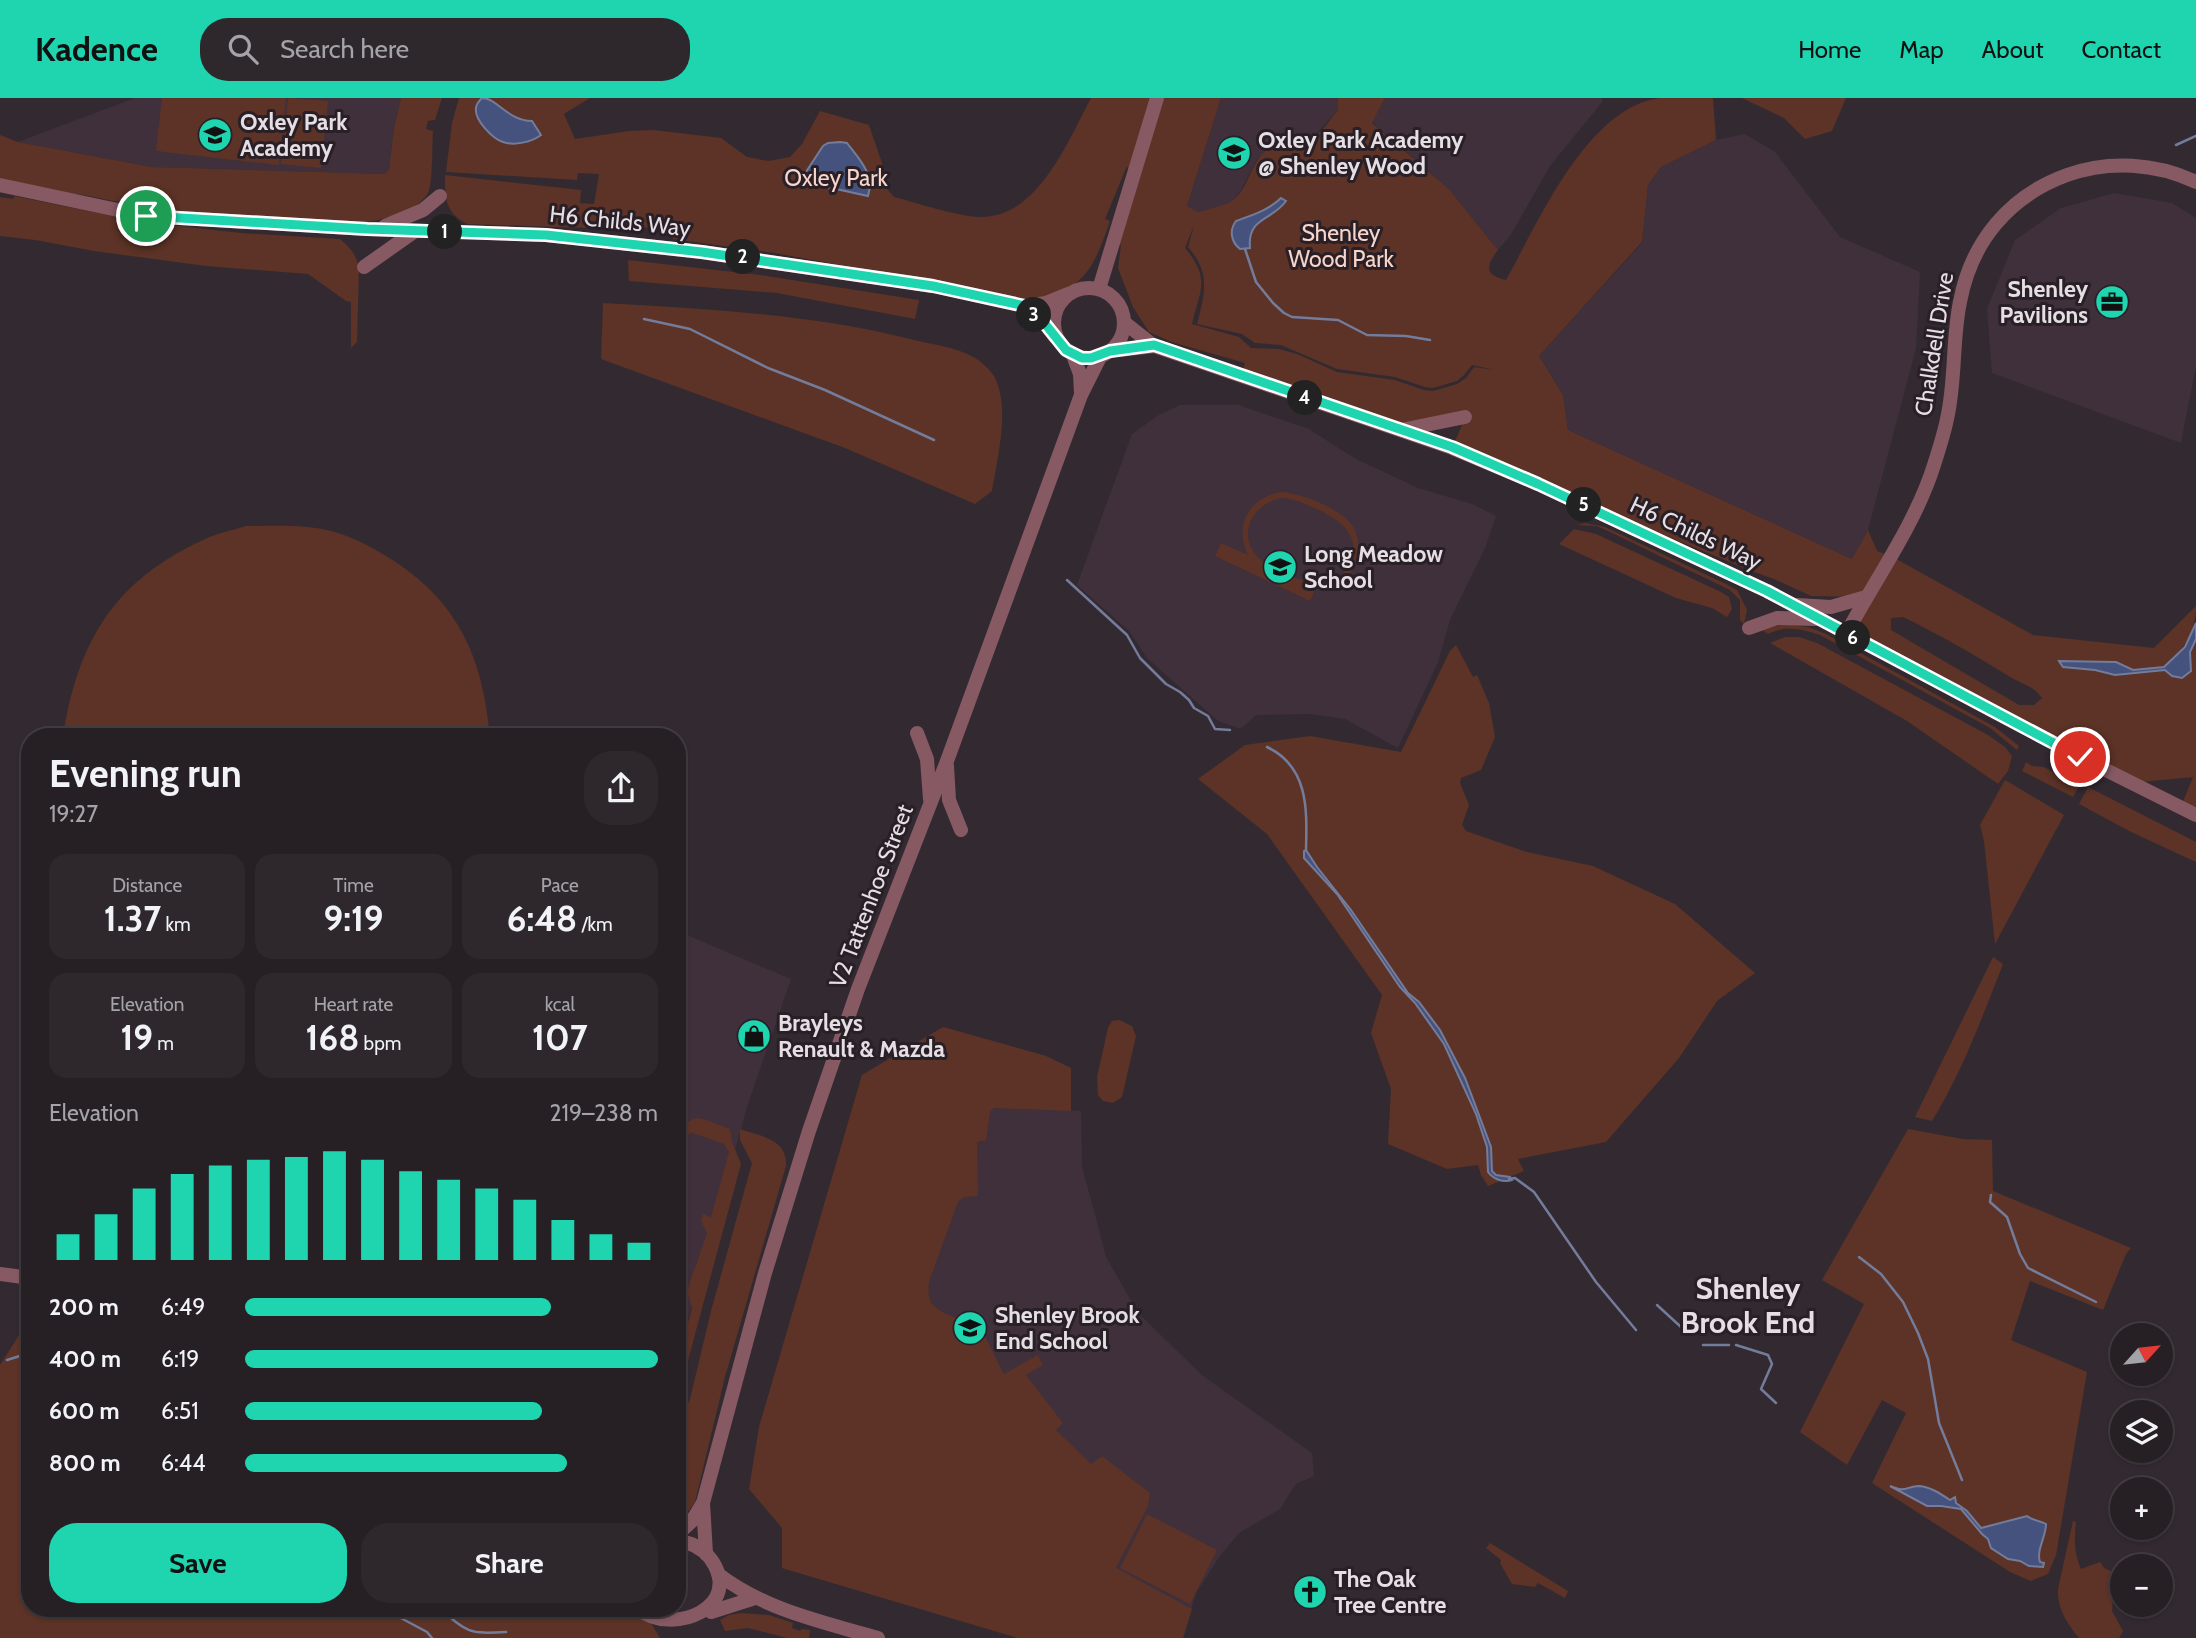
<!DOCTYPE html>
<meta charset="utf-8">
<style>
:root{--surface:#262025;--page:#2e282d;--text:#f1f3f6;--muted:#a4a3a7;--line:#423e42;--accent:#1ed5b0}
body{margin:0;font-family:Cabin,sans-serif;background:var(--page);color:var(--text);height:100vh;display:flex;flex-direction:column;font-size:26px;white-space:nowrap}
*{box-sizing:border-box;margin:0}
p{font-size:23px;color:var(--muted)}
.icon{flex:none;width:38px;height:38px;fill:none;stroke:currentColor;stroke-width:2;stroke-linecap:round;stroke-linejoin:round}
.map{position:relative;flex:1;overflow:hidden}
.sheet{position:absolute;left:21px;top:630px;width:665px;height:889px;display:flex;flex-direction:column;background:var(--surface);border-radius:28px;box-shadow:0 2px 5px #0004,0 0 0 2px var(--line)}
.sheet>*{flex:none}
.needle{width:46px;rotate:63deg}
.buttons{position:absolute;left:2110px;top:1225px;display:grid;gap:14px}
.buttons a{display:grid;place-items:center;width:63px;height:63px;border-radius:50%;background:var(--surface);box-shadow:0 2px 5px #0004,0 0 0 2px var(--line);font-size:35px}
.pin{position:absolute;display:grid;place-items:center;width:60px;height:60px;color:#fff;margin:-30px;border:4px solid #fff;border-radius:50%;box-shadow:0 2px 7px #0007}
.km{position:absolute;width:35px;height:35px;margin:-18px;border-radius:50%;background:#222;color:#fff;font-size:19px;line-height:35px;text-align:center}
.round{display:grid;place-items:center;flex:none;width:74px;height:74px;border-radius:28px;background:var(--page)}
.headline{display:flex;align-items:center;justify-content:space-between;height:119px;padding:0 28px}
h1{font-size:38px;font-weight:700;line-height:52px}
.figures{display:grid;grid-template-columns:repeat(3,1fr);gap:10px;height:119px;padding:7px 28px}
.figures div{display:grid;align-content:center;border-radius:18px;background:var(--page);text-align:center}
.figures b{font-size:35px;font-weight:700}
.figures small{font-size:19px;font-weight:400}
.figures p{font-size:19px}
.chart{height:196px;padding:14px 28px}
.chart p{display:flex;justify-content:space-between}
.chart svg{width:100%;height:126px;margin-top:7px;stroke:var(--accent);stroke-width:6}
.action{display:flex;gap:14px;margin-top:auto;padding:14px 28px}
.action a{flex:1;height:80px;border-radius:28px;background:var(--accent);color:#111;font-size:28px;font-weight:700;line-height:80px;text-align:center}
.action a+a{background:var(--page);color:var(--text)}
ul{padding:0 28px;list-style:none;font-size:23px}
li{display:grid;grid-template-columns:112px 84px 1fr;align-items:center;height:52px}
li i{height:18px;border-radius:9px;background:var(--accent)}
header{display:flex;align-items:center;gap:42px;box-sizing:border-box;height:98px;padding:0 35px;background:var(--accent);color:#111}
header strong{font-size:33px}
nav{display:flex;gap:38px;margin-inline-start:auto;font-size:24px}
.search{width:490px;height:63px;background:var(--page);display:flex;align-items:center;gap:18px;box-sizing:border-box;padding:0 24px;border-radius:28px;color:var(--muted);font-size:26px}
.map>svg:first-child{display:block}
.built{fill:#3f303c}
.green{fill:#5c3326;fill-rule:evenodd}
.water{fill:#44527d;stroke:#747c9c;stroke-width:2}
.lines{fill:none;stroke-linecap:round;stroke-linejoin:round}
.stream{stroke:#747c9c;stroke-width:2.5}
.tertiary{stroke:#875a63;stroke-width:14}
.route-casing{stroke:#fff;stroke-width:14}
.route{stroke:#1ed5b0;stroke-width:9}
.labels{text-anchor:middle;stroke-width:6;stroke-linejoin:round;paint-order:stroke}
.poi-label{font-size:23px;font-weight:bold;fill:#e5dfe4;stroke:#292027;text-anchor:start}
.park-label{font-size:23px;fill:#f8d5ca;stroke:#292027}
.street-label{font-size:23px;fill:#e5dfe4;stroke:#292027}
.district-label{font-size:30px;font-weight:bold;fill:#e5dfe4;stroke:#292027}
</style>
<header>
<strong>Kadence</strong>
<div class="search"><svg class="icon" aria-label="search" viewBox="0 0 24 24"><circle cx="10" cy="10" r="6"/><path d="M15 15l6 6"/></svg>Search here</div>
<nav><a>Home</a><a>Map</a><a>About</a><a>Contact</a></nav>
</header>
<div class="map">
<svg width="2196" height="1540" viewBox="0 0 2196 1540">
<rect width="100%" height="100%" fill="#332a31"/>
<!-- built -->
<g class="built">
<path d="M135 0H401L394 30 389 71 385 76 152 69 18 44Z"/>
<path d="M1221 0H1338V12L1315 37 1285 44 1257 61 1241 92 1232 103 1217 110 1198 114 1187 108Z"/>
<path d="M1385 0H1601L1603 3 1550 68 1510 138 1498 152 1449 91 1372 24Z"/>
<path d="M1745 36 1775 54 1840 139 1920 174 1916 250 1868 432 1852 461 1568 332 1563 297 1539 258 1642 145 1648 87 1661 69 1716 42Z"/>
<path d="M2114 95 2172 105 2196 120V268L2181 345 1992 275 1987 211 2015 142 2061 110Z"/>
<path d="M1180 307H1238L1309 331 1354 360 1418 390 1472 406 1496 418 1485 450 1450 522 1438 564 1398 650 1345 621 1310 616 1256 617 1241 631 1218 623 1147 560 1129 533 1077 487 1132 336 1157 318Z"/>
<path d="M677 833 791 881 747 1009 677 1261Z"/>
<path d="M943 929 1046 958 1071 970V1012L1081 1013 1082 1069 1096 1120 1106 1159 1138 1215 1203 1278 1312 1355 1314 1378 1296 1386 1280 1411 1239 1435 1220 1458 1196 1495 1183 1540H1018L782 1470V1429L759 1329 862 977Z"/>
</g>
<!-- green -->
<g class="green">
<path d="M162 0H286L279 67 156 53Z"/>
<path d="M288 0 328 3 321 70 281 66Z"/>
<path d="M401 0H442L435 22 428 23 426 31 433 33C432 46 433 86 428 95 415 116 386 120 363 125L158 112 84 97 54 94 0 80V37L18 44 152 69 385 76 389 71 394 30Z"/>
<path d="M459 0H590L564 16 575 41 629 33 653 32 721 40 747 59 768 63 790 59 802 46 820 13 869 27 883 68 887 91 894 99C917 105 962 120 984 119 1039 117 1069 41 1091 0H1221L1187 108 1198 114C1209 111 1220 109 1230 104 1250 92 1249 64 1268 51 1282 41 1303 45 1316 37 1324 32 1331 20 1338 12V0H1385L1372 25 1449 91 1498 152C1485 169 1485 177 1506 182 1538 125 1587 9 1660 0 1677 0 1696 0 1713 0L1716 42 1661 69 1648 87 1642 144 1539 258 1563 297 1568 332 1852 461 1868 432 1877 453 1891 458 2033 537 2154 550 2196 508C2196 533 2184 553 2164 569L2133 572 2116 564 2060 563 2063 569 2095 572 2115 577 2165 572 2172 578 2182 580 2191 573 2190 554 2196 541V717L2180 711 2193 679 2130 685 1846 536 1866 499 1811 498 1774 481 1754 474 1452 350 1465 320 1399 332 1241 278 1245 265 1172 244 1149 234 1133 209 1118 170 1121 147 1113 144 1132 79 1127 68 1105 121 1110 123C1093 172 1084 193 1030 202L775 155 673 141 668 131 610 127V124H600L599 129H595V126H587V130L467 126C445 114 445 101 445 77L581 92 580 105 594 106 599 76 578 75 577 82 446 74 452 25ZM1194 127 1188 149C1211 175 1205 195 1197 226L1242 236 1255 245 1281 247 1337 271 1395 279 1425 289 1433 290 1457 283 1464 277 1472 267 1494 272 1474 269 1466 280 1457 286 1433 293 1424 292 1395 282 1337 274 1297 256 1279 251 1251 250 1239 239 1192 226C1200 192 1211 181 1185 150ZM1903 519C1940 537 1975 557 2010 579 2022 586 2034 588 2042 600L2034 607H2019L1891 532V520Z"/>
<path d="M1742 0H1846L1832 33 1805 41 1784 20Z"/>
<path d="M14 98 142 124 241 135 340 141C350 149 356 156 359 170L357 244 351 250V204L346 203 308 176 206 168 94 153 35 142 0 138V99L13 101Z"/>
<path d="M628 162 760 177 919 202 915 221 777 195 629 183Z"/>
<path d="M603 205C707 211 813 216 914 242 935 247 956 249 975 260 981 263 990 272 994 278 1011 309 997 361 992 393L975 406 845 350 601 261Z"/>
<path d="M1280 394C1300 394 1341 411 1352 427 1370 455 1349 494 1315 492L1310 503 1215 458 1221 445 1248 457C1234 427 1248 401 1280 394ZM1282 400C1295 401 1305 406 1317 411 1338 421 1361 436 1351 463 1348 471 1341 479 1333 482 1313 492 1268 472 1255 456 1237 431 1256 405 1282 400Z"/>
<path d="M1585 425 1605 429 1726 486 1737 492 1747 512 1744 526 1740 522V502L1730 492 1608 433 1596 428 1577 427Z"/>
<path d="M246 428C275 428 304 426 331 433 354 439 374 450 394 463 460 506 483 562 490 639H63C78 542 115 482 205 441 218 435 233 432 246 428Z"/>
<path d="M1574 431 1596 436 1721 494 1729 499 1732 511 1727 519 1712 510 1676 500 1559 446Z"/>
<path d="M1783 526 1808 529 1826 536 1995 629 2019 648 2017 652 1990 630 1820 537C1801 531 1786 527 1768 536L1762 532Z"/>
<path d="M1785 539H1799L1817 545 1988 637 2005 649 2012 658 2008 673 1998 686 1907 623 1770 545Z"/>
<path d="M1456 547 1473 579 1477 577 1489 605 1495 639 1481 672 1461 680 1460 685 1469 707 1462 727 1466 733 1527 754 1593 768 1675 806 1755 875 1717 903 1679 960 1606 1044 1518 1061 1524 1073 1488 1088 1481 1077 1478 1067 1447 1071 1388 1046 1391 991 1371 935 1382 897 1267 736 1198 681 1245 647 1310 638 1401 654 1450 553Z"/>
<path d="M2026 664 2032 668 2044 669 2079 688 2073 699 2022 673Z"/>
<path d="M2005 682 2064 717 1995 846 1984 743 1980 727Z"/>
<path d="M2088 689 2196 744V764L2131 734 2079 706Z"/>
<path d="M1993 859 2003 866C1982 920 1962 974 1932 1023L1915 1019Z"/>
<path d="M1119 922 1132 928 1136 938 1122 999 1113 1005 1103 1003 1098 997 1097 979 1108 930 1112 923Z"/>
<path d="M943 929 1046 958 1071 970V1013L994 1010 990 1014 986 1042 977 1044 978 1098 964 1099 958 1104 930 1181C920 1221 960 1214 981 1232 986 1237 999 1268 1004 1276L1038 1257 1043 1267 1026 1277 1063 1325 1056 1332 1091 1366 1102 1358 1150 1395 1148 1408 1116 1470 1192 1511 1183 1540H1018L782 1470V1430L749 1391 759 1329 862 977Z"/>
<path d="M697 1020 704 1021 730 1031 732 1044 741 1066 677 1303V1264L692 1210 687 1193 707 1135 701 1123 703 1116 711 1119 729 1054 724 1046 690 1034 682 1050 677 1048C677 1032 681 1025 697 1020Z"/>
<path d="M740 1031C760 1038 788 1041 786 1068L725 1279 695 1404 677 1428V1330L690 1301 711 1213 752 1065 740 1042Z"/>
<path d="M1908 1031 1963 1041 1992 1042 1993 1093 2131 1150 2126 1156 2103 1212 2030 1183 2011 1242 2087 1274 2056 1457 2048 1476 2031 1483 2010 1474 1872 1385 1906 1315 1882 1302 1847 1367 1800 1334 1864 1206 1822 1182Z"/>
<path d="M30 1220V1510H630L651 1525 660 1540H0V1267Z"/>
<path d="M1147 1416 1217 1452 1190 1506 1120 1470Z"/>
<path d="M2073 1423 2076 1424C2074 1440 2074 1455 2081 1471L2100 1464 2104 1470 2115 1475 2112 1513 2123 1533 2119 1540H2079C2067 1525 2057 1511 2058 1491Z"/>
<path d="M1490 1445 1568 1493 1565 1500 1538 1485 1535 1489 1512 1486 1500 1465 1501 1462 1486 1450Z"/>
<path d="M741 1515 769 1517 793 1525 792 1530 800 1533 802 1531 810 1532 809 1540H787L748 1530 725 1533 720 1522 729 1517Z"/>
</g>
<!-- water -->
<g class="water">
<path d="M482 0C497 0 508 23 532 23L541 37C532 44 514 48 503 44 493 41 474 22 476 10 476 7 480 2 482 0Z"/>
<path d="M840 44 847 45C859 61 875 76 868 98L800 83 823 48 828 45Z"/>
<path d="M1281 100 1286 103C1272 123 1247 119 1250 150L1240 151C1231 144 1229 132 1236 123 1252 117 1269 112 1281 100Z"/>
<path d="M2196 525V541L2190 554 2191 573 2182 580 2172 578 2165 572 2115 577 2095 572 2063 569 2059 563 2116 564 2133 572 2164 569 2185 549Z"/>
<path d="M1306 752 1317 769 1351 812 1408 895 1419 904 1440 932 1465 980 1491 1049 1492 1073 1496 1077 1510 1079 1512 1082C1503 1085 1493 1081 1488 1074L1487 1049 1476 1016 1444 946 1415 905 1400 889 1337 796 1304 760V753Z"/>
<path d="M1890 1388C1907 1395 1904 1389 1918 1388 1929 1388 1941 1396 1950 1402L1955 1399 1956 1405 1967 1413 1981 1430 2027 1418C2033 1423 2039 1422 2046 1426 2046 1439 2036 1452 2040 1464L2044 1465 2043 1469 2029 1468 2020 1463 2008 1461 1991 1450 1988 1441 1982 1436 1961 1411 1941 1408H1927Z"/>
</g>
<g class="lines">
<!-- stream -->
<g class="stream">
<path d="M2176 47 2196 38"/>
<path d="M1245 151 1256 184 1273 205 1284 215 1292 219 1338 222 1367 237 1406 238 1430 242"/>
<path d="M644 221 690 231 768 270 825 292 934 342"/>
<path d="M1067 482 1127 537 1140 560 1166 586 1180 594 1189 602 1194 610 1208 618 1215 631 1230 632"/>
<path d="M1267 649C1309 669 1307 712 1306 752"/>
<path d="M1509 1081 1515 1080 1534 1094 1596 1184 1636 1232"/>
<path d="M1991 1097 1990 1104 2007 1119 2020 1156 2028 1170 2096 1204"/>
<path d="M1859 1159 1881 1176 1903 1204 1918 1235 1928 1261 1939 1325 1962 1382"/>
<path d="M1657 1207 1681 1229"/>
<path d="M1703 1247H1729"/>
<path d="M1736 1247 1768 1257 1772 1266 1761 1291 1776 1305"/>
<path d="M7 1262 23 1257 30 1262"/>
<path d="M382 1510 427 1534 432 1540"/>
<path d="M440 1510C467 1535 469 1536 506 1534"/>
</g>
<!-- tertiary -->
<g class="tertiary">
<path d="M0 87 146 118 367 131 546 137 702 154 933 188 1025 208 1046 205 1068 196"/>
<path d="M385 128 423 112 440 98"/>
<path d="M364 169 415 133"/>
<circle cx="1089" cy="225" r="35"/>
<path d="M1099 191 1157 0"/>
<path d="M1025 208 1046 227 1055 239"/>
<path d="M1125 225 1154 248 1452 350 1538 386 1767 493 2080 659 2196 717"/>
<path d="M1110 253 1154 248"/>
<path d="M1073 257 1080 276 1081 295"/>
<path d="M1401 332 1465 319"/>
<path d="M1797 507 1831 509 1866 499"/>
<path d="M1749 530 1777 520 1815 521"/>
<path d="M1846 536C1876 480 1915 427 1934 367 1939 351 1944 336 1947 321 1956 282 1952 242 1960 204 1971 144 2009 98 2067 77 2109 62 2156 65 2196 84"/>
<path d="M917 635 927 661 930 701"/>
<path d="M947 668 949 702 961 732"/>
<path d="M0 1176 30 1180"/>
<path d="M703 1405 706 1456"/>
<path d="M677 1437 692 1423 703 1405 765 1175 809 1033 858 891 947 663 1081 297 1100 259"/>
<path d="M718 1476C765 1512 823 1524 878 1540"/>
<path d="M637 1510C673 1540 746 1508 710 1460 702 1450 690 1444 677 1443"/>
<path d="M711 1514 755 1500"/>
</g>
</g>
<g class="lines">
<!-- route casing -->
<g class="route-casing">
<path id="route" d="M146 118 367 131 546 137 702 154 933 188 1025 208 1046 227 1066 252 1082 260H1091L1110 253 1154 247 1452 349 1538 386 1767 493 2080 659"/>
</g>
<!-- route -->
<use href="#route" class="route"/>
</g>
<!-- icons -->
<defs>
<g id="school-disc" transform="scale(1.75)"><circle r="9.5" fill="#1ed5b0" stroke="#292027"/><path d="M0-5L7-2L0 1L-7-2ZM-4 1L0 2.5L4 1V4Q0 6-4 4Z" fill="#111"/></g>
<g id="office-disc" transform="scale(1.75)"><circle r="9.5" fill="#1ed5b0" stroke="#292027"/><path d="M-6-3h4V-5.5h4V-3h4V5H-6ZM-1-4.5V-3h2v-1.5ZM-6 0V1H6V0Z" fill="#111"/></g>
<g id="shop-disc" transform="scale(1.75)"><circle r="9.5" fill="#1ed5b0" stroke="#292027"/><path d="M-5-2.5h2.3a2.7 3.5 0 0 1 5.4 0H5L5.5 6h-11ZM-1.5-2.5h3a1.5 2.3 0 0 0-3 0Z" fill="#111"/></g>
<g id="church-disc" transform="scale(1.75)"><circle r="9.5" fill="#1ed5b0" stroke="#292027"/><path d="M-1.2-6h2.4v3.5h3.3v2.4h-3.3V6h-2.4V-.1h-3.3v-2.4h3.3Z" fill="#111"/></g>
</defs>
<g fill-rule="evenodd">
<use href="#school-disc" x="215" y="37"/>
<use href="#school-disc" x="1234" y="55"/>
<use href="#office-disc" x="2112" y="204"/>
<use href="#school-disc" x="1280" y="469"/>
<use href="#shop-disc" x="754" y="938"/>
<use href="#school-disc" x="970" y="1230"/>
<use href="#church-disc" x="1310" y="1494"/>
</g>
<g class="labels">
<!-- poi labels -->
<g class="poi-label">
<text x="240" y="32">Oxley Park<tspan x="240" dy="26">Academy</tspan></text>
<text x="1258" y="50">Oxley Park Academy<tspan x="1258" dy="26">@ Shenley Wood</tspan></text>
<text x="2088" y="199" text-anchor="end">Shenley<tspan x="2088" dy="26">Pavilions</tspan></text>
<text x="1304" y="464">Long Meadow<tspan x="1304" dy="26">School</tspan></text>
<text x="778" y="933">Brayleys<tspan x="778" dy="26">Renault &amp; Mazda</tspan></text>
<text x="995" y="1225">Shenley Brook<tspan x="995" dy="26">End School</tspan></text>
<text x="1334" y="1489">The Oak<tspan x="1334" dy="26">Tree Centre</tspan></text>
</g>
<!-- park labels -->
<g class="park-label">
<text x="836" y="88">Oxley Park</text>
<text x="1341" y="143">Shenley<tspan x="1341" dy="26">Wood Park</tspan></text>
</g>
<!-- street labels -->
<g class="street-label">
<text transform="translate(620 123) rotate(6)" y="8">H6 Childs Way</text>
<text transform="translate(1934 246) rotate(-81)" y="8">Chalkdell Drive</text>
<text transform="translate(1696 435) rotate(25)" y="8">H6 Childs Way</text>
<text transform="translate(871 798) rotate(-69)" y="8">V2 Tattenhoe Street</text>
</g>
<!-- district labels -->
<g class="district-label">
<text x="1748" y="1201">Shenley<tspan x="1748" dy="34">Brook End</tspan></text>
</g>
</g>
</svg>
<div class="buttons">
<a><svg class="needle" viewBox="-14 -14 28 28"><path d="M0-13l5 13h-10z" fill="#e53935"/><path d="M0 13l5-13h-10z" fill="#a4a3a7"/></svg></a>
<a><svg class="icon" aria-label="layers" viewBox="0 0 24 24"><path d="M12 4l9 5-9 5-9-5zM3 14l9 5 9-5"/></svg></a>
<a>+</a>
<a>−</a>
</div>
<div class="pin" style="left:146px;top:118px;background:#1e9e55"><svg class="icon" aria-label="arrive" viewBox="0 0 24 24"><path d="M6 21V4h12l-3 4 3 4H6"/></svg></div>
<div class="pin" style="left:2080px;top:659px;background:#d93025"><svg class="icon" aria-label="check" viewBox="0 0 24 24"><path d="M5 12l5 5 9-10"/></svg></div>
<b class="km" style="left:445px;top:134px">1</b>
<b class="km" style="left:743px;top:159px">2</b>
<b class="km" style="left:1034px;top:217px">3</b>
<b class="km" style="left:1305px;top:300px">4</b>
<b class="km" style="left:1584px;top:407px">5</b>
<b class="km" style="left:1853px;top:540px">6</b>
<section class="sheet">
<div class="headline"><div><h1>Evening run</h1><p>19:27</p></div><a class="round"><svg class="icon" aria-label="share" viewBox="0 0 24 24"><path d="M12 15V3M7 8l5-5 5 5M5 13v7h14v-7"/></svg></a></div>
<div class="figures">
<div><p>Distance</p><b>1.37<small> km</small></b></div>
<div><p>Time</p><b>9:19</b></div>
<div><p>Pace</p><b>6:48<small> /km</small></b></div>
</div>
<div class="figures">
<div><p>Elevation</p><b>19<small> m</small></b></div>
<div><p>Heart rate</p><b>168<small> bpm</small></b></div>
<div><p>kcal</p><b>107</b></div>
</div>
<div class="chart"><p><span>Elevation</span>219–238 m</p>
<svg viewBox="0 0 160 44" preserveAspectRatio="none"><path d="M5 44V35M15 44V28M25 44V19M35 44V14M45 44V11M55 44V9M65 44V8M75 44V6M85 44V9M95 44V13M105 44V16M115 44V19M125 44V23M135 44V30M145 44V35M155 44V38"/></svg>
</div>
<ul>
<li><b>200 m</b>6:49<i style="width:74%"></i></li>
<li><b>400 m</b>6:19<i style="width:100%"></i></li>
<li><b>600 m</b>6:51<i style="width:72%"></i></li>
<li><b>800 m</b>6:44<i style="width:78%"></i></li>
</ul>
<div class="action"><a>Save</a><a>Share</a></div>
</section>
</div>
